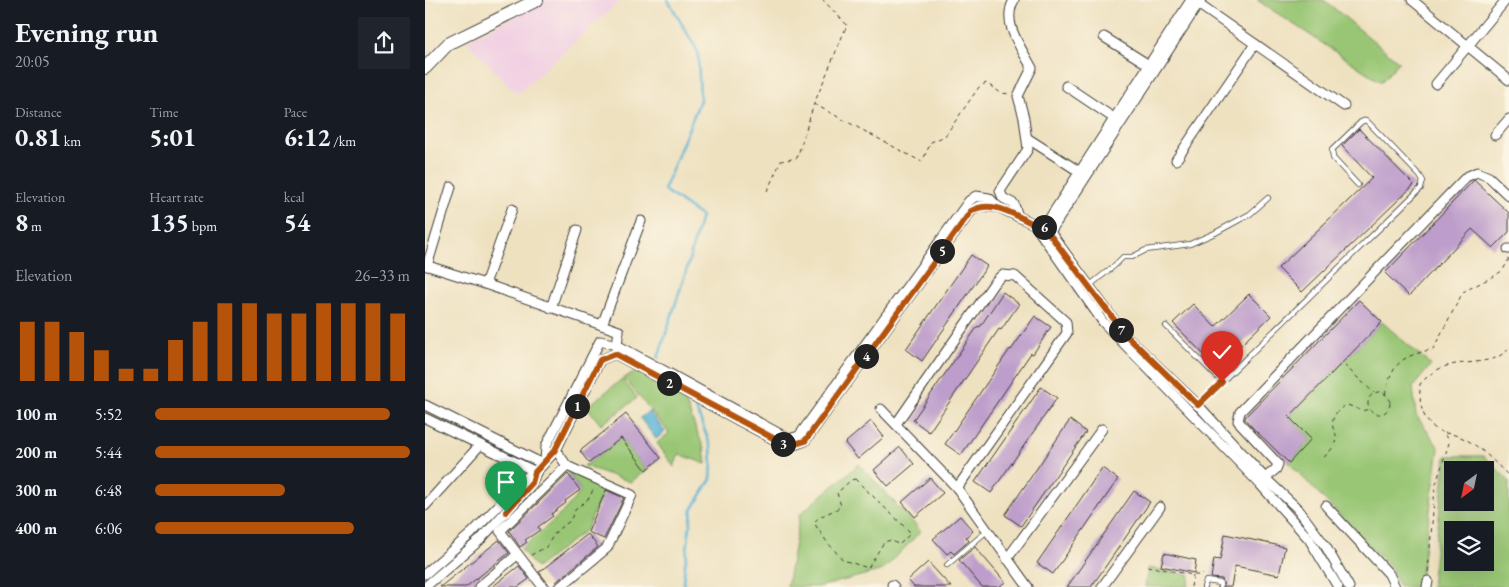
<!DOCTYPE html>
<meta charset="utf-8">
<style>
:root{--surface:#171b24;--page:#20242c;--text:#f1f3f6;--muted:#9ea1a6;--accent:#b45309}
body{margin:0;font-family:"EB Garamond",serif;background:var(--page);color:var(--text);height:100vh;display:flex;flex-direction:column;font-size:19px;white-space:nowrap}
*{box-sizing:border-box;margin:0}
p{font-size:16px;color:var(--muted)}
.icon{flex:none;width:28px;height:28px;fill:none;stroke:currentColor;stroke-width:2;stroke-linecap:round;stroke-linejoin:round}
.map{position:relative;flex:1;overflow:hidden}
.panel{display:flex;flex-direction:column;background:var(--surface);width:425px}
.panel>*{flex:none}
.needle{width:32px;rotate:213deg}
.fabs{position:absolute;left:1019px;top:461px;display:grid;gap:10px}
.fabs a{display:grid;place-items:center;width:50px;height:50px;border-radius:0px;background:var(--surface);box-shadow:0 5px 20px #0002;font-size:25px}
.pin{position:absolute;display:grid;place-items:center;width:42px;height:42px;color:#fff;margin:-51px -21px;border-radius:50% 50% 50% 0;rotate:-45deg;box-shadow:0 0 5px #0007}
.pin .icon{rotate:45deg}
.km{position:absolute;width:25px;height:25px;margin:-12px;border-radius:50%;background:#222;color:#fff;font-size:14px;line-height:25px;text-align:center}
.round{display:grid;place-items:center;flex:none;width:52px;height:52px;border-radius:0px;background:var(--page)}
.overview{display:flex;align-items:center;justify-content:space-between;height:85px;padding:0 15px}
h1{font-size:28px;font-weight:700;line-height:38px}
.figures{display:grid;grid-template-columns:repeat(3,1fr);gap:8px;height:85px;padding:5px 15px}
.figures div{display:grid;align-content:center}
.figures b{font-size:25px;font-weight:700}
.figures small{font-size:14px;font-weight:400}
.figures p{font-size:14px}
.chart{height:140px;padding:10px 15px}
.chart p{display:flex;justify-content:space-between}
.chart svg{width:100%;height:90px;margin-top:5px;stroke:var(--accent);stroke-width:6}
ul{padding:0 15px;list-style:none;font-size:16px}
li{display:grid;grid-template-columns:80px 60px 1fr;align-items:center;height:38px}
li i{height:12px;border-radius:6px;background:var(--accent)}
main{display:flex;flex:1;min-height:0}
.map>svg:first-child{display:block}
.built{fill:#f1d0e3}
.green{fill:#99c674;stroke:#5a7148;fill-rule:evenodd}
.water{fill:#57b3d5;stroke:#3a6878}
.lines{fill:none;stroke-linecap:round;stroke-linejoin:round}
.stream{stroke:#57b3d5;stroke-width:2.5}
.building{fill:#bd9dcb}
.lane-casing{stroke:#3c3a35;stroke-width:6}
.street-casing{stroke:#3c3a35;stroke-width:11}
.secondary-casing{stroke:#3c3a35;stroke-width:14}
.path{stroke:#3c3a35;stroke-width:1;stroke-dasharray:4 4;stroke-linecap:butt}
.lane{stroke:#fff;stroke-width:4.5}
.street{stroke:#fff;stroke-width:9}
.secondary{stroke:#fff;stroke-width:12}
.route-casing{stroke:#fff;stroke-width:10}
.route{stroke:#b45309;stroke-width:6}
</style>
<main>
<section class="panel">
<div class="overview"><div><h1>Evening run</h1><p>20:05</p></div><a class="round"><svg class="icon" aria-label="share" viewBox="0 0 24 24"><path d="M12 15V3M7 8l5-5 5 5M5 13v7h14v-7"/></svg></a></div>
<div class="figures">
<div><p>Distance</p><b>0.81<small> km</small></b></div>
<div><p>Time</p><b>5:01</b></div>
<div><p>Pace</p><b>6:12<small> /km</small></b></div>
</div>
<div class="figures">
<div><p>Elevation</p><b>8<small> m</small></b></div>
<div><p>Heart rate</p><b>135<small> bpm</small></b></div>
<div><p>kcal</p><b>54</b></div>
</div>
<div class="chart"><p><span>Elevation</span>26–33 m</p>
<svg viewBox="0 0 160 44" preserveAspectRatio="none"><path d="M5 44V15M15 44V15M25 44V20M35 44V29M45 44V38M55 44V38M65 44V24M75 44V15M85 44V6M95 44V6M105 44V11M115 44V11M125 44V6M135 44V6M145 44V6M155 44V11"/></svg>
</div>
<ul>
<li><b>100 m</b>5:52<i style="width:92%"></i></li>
<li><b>200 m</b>5:44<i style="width:100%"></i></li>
<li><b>300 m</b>6:48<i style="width:51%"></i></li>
<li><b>400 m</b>6:06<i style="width:78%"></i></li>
</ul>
</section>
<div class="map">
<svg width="1084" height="587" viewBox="0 0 1084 587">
<rect width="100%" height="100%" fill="#fcf5e5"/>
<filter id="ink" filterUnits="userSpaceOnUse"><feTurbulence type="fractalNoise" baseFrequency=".02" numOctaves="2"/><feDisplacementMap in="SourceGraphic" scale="10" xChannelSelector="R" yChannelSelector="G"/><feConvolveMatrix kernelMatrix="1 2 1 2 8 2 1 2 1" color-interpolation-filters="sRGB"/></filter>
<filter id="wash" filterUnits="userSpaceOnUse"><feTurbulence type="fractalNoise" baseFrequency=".0096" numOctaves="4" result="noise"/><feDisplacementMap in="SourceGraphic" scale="20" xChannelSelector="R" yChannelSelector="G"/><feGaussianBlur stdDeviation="1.12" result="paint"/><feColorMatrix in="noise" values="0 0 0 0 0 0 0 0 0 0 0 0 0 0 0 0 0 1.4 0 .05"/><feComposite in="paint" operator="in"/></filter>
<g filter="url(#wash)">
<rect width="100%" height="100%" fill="#eee1c0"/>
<!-- built -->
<path class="built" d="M121 0H196L92 94 41 41Z"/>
<!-- green -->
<g class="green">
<path d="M832 0H899L974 62 956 82Z"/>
<path d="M957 322 1006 365 988 387 991 415 1014 448 994 587H974L967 569 864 463 886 439 864 417Z"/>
<path d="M211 372 259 399 279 449 281 464 254 454 249 467 232 443 244 433 199 378Z"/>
<path d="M197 379 212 398 176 425 162 407Z"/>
<path d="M196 438 221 470 206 482 159 466Z"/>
<path d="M1021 456H1059L1084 481V587H1006ZM1028 470H1060V502H1028ZM1028 530H1060V562H1028Z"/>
<path d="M434 464 496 531 458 570 394 587H362L375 514Z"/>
<path d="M142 471 180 488 161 530 111 568 96 549 137 513 156 491Z"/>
<path d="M723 568 765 575 763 587H720Z"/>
</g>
<!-- water -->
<path class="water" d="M224 411 240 432 231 439 215 418Z"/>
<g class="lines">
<!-- stream -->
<g class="stream">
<path d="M233 358 263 265 276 216 239 190 275 100 273 52 243 0"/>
<path d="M260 587 258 582 267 510 286 479 287 463 286 447 270 406"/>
</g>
</g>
<g id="blocks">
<!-- building -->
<g class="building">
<path d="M934 129 989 185 877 292 853 268 947 178 917 146Z"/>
<path d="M1049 180 1084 213V232L1068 248 1047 229 984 296 960 273Z"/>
<path d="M546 255 562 266 497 361 481 349Z"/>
<path d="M578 292 594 304 576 330 574 329 504 432 488 420 553 326 555 327Z"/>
<path d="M824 294 846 316 792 368 748 323 768 304 790 327Z"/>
<path d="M934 300 957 322 864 417 886 439 864 463 827 427 820 419V417Z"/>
<path d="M610 316 626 327 608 354 606 353 536 455 520 444 585 349 586 350Z"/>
<path d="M616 387 632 398 566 493 550 482Z"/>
<path d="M201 414 236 458 221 470 196 438 164 463 155 451Z"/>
<path d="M645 420 661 432 596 526 580 515Z"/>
<path d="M446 421 459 437 433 459 420 443Z"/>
<path d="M475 447 489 464 463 486 449 470Z"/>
<path d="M677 468 693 479 628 574 612 563Z"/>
<path d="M143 474 155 490 140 501 141 503 126 514 128 516 113 527 115 530 100 540 102 542 95 547 84 531Z"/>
<path d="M505 478 518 493 490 517 477 502Z"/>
<path d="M181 490 199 498 179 539 163 532Z"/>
<path d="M709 491 725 502 678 570 666 587H642Z"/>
<path d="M535 516 548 531 541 537 544 541 529 554 526 551 522 554 508 539Z"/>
<path d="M163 534 173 547 131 582 129 586 126 587 114 572Z"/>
<path d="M800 534 860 547 854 575 810 566 806 587H799L797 579 786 578 789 559 795 560Z"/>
<path d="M74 540 84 553 41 587H15Z"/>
<path d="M550 547 580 582 574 587H557L534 560Z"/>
<path d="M739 553 771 560 769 573 736 566Z"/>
<path d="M503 562 526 587H489L483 580Z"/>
<path d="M94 566 104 579 93 587H67Z"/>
</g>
</g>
</g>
<g filter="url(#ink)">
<use href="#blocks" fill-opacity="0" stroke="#3c3a35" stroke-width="1"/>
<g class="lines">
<!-- lane casing -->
<g class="lane-casing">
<g id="lane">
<path d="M664 286 689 266 698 257H707L721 250 765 244 790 233 825 214 843 198"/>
<path d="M741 326 797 382"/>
<path d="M773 405 996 188 998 181 995 176 941 120 936 122 907 150 908 158 933 185"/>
<path d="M522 565 562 531"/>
<path d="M779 587 781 581 795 583V587"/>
</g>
</g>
<!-- street casing -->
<g class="street-casing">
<g id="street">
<path d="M589 0C576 23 596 47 607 68L593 96 599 118 603 149 575 191 578 198 589 204 593 217"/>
<path d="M987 0 1084 80"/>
<path d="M773 4 919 106"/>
<path d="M679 37 724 65"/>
<path d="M1011 84 1081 0"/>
<path d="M641 86 690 119"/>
<path d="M1070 135 1084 119"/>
<path d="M602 138 655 172"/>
<path d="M751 160 830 44"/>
<path d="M609 224 678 322 834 483 884 539 913 587"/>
<path d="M619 227 766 0"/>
<path d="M625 232 776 0"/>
<path d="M1083 249H1084"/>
<path d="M0 265 60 284 194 331 191 350"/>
<path d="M2 266 26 187"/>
<path d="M60 284 87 209"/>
<path d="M126 308 152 230"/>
<path d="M177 325 216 221"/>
<path d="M0 405 118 464"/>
<path d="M456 409 532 488 603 587"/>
<path d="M0 418 111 472"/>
<path d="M471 424 569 283 577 275 590 276 641 322 642 333 532 488"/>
<path d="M131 450 142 466 207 495 182 548 135 587"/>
<path d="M120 462 121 446 175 341 192 345 364 439 374 436 544 201 551 196 564 198 573 207 609 224 611 223 619 227 625 232 699 334 773 405 840 478 873 509 901 547 924 587"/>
<path d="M834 483 851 469 853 464 813 421 815 412 1041 177 1052 172 1064 177 1084 196"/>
<path d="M0 506 55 445"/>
<path d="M901 506 964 574 970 587"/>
<path d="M582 559 677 429"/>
<path d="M0 574 47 533 100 478 111 472 131 450 175 360 190 354 363 447 380 441 546 211 554 206 573 207"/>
<path d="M467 585 469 587"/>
<path d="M0 587 55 540 107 483 111 472"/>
<path d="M54 587 92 555"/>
<path d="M118 587 75 531 142 466"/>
<path d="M677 587 735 507"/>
<path d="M1002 587 1003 581"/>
</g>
</g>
<!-- secondary casing -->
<g class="secondary-casing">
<path id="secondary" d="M0 68 23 44 112 0"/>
</g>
<!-- path -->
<g class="path">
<path d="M389 104 497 162 506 142 520 136 554 87 561 83 576 93 585 94"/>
<path d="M342 191 356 161 372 158 389 104 422 25 398 0"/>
<path d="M919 365 949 393"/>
<circle cx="954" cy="403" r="11"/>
<path d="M960 395C968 361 976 357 1008 349L1038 292 1071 275 1078 270 1084 259"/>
<path d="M1020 433C1047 436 1065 458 1084 476"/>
<path d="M899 457C905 452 912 444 911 436 911 433 909 430 908 428 906 417 912 409 922 405 931 407 937 414 945 408"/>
<path d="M430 479 484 531 485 534 474 545 466 540 459 542 443 568 418 560 402 542 389 523C394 514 408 513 416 506L412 493 426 480Z"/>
<path d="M106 555 121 547 132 530 145 521 150 510 164 498 169 488"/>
<path d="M722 566 768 575H778"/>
<path d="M1003 572 1010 487 1024 443 1019 433C997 425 994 405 995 384 1020 357 1035 367 1067 359 1073 358 1079 353 1084 349"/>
<path d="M766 587 768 575"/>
</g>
<!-- lane -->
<use href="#lane" class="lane"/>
<!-- street -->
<use href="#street" class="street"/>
<!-- secondary -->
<use href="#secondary" class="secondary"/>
</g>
</g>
<g class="lines" filter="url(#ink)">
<!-- route casing -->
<g class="route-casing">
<path id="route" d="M81 512 107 483 110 472 130 450 175 360 190 354 363 446 380 441 546 211C567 199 589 215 609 224H611L619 227 700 334 773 405 797 382"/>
</g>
<!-- route -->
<use href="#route" class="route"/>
</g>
</svg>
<div class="fabs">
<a><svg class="needle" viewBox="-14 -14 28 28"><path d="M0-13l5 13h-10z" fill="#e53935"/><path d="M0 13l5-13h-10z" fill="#9ea1a6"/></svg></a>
<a><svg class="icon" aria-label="layers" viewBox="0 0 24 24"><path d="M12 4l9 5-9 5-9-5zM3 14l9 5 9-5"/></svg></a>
</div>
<div class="pin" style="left:81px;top:512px;background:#1e9e55"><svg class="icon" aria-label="arrive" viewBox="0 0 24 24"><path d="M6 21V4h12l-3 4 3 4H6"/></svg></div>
<div class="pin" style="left:797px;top:382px;background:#d93025"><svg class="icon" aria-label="check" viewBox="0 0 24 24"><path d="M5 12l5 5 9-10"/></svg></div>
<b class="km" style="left:152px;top:406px">1</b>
<b class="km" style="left:244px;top:383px">2</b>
<b class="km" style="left:358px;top:444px">3</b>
<b class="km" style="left:441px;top:356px">4</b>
<b class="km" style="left:517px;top:251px">5</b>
<b class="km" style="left:619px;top:227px">6</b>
<b class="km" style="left:696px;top:330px">7</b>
</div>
</main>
